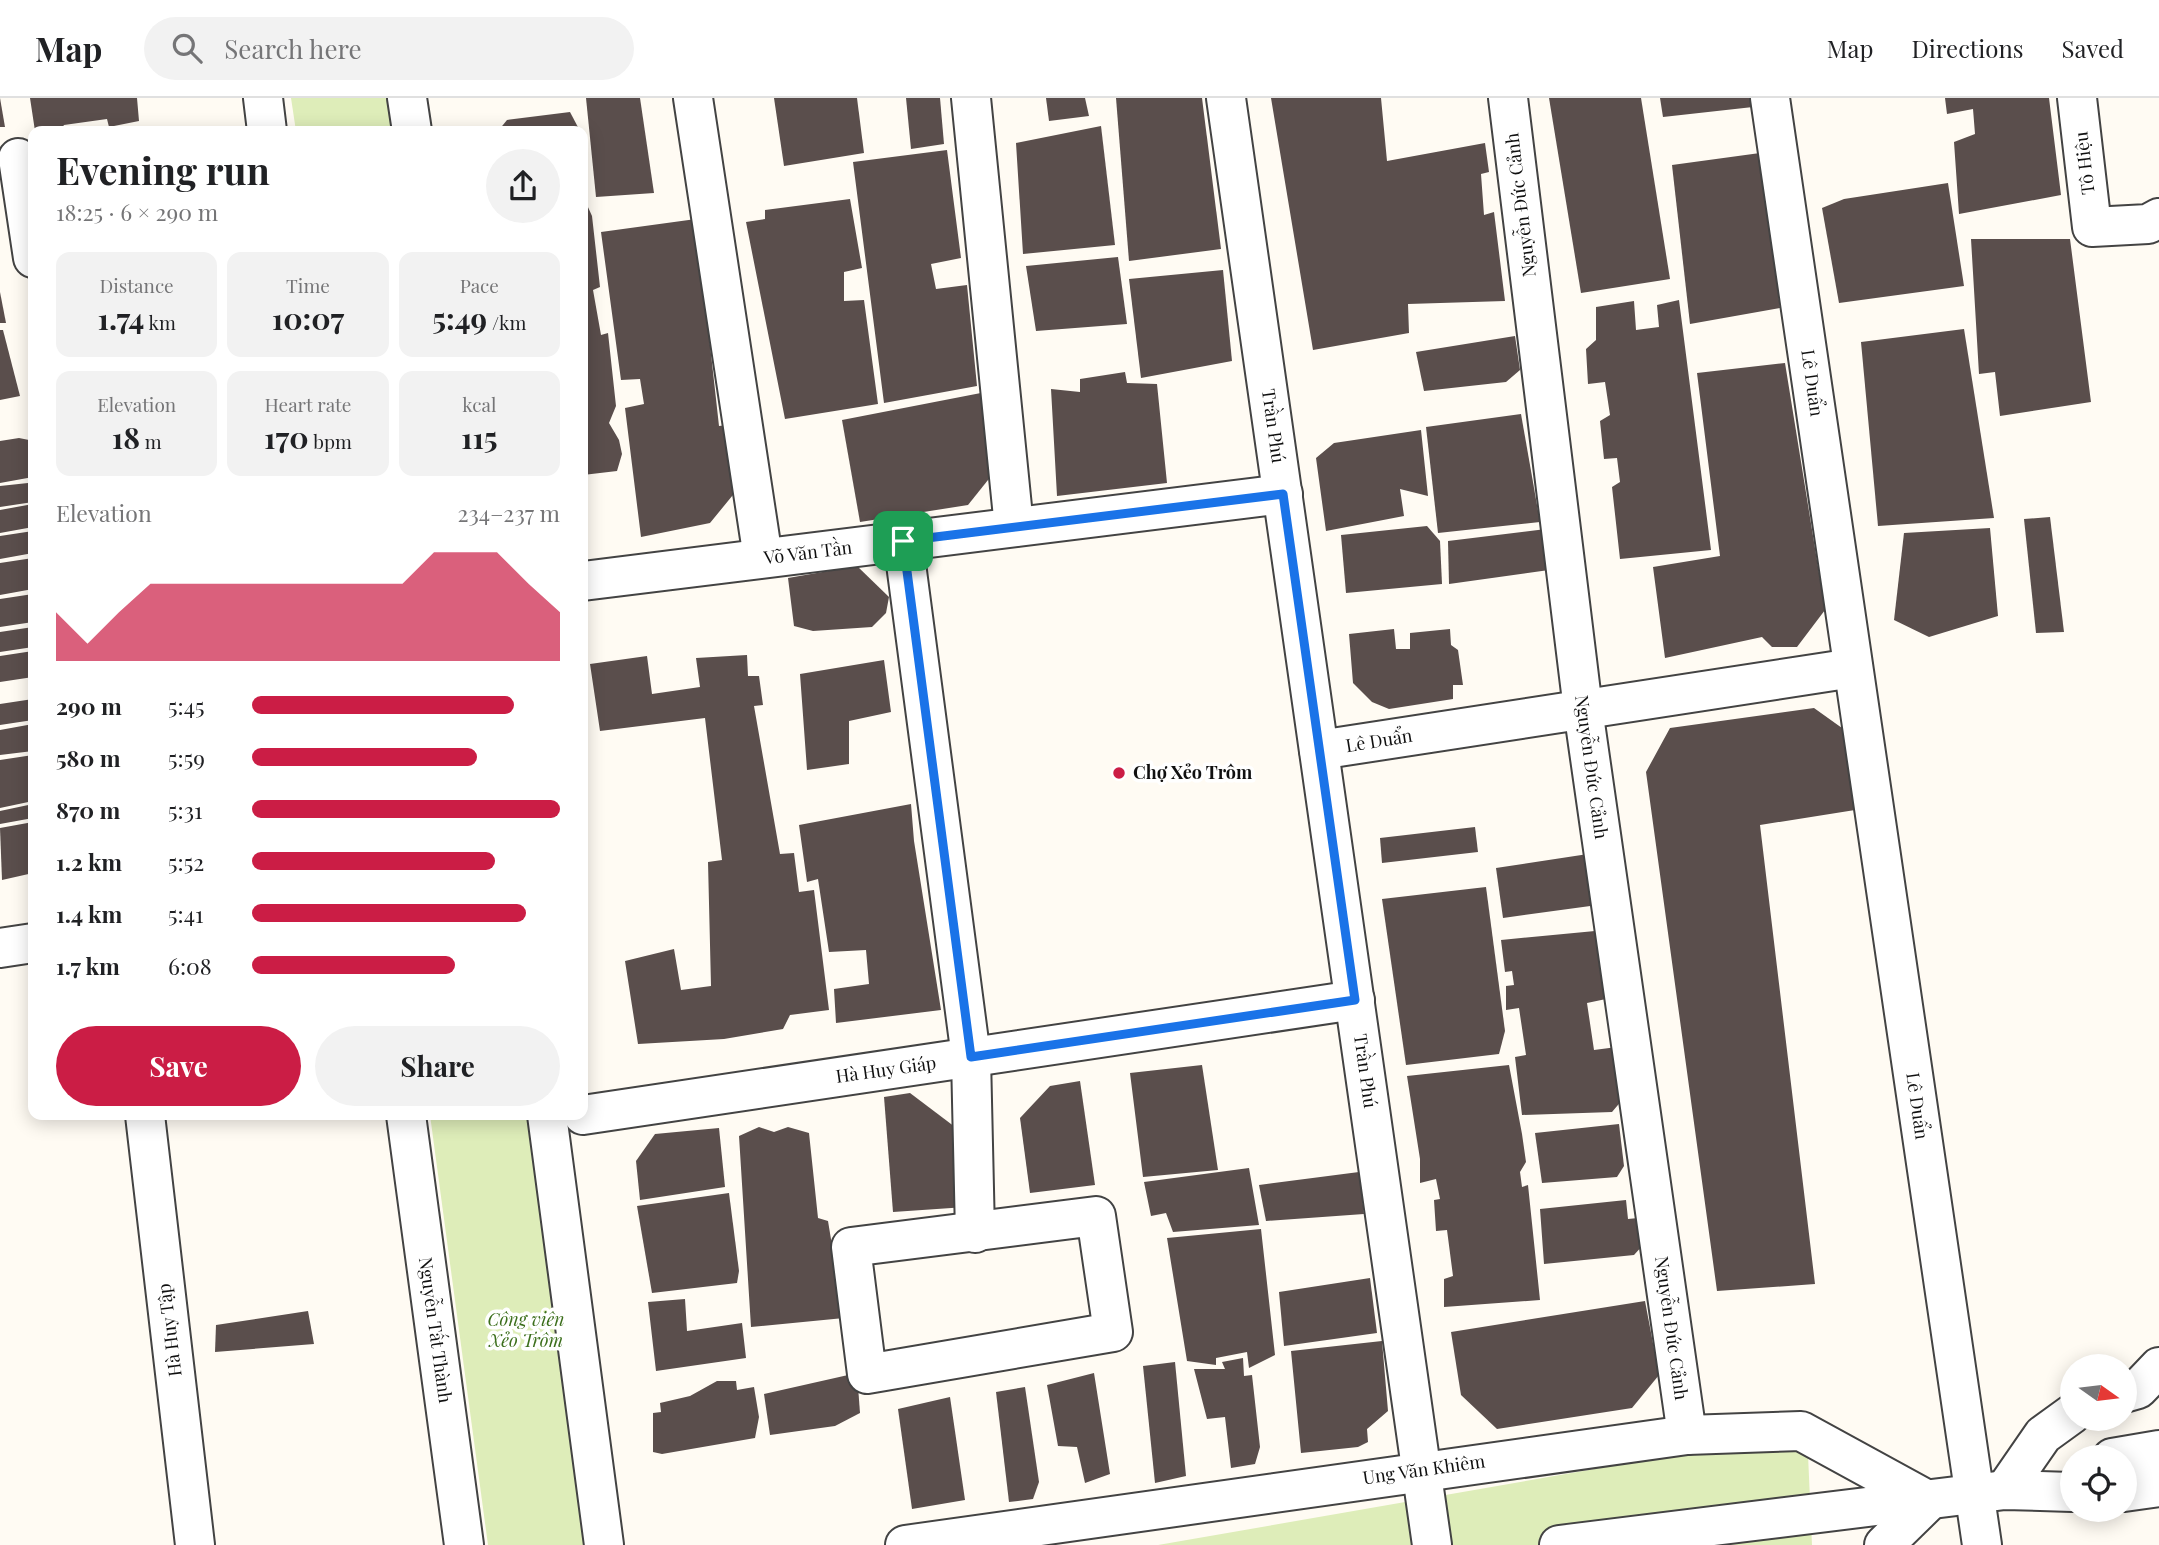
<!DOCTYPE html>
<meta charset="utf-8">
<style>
:root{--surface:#fff;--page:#f2f2f2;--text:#202124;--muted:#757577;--line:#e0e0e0;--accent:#cb1d45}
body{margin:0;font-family:"Playfair Display",serif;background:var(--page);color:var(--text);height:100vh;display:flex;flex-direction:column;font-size:26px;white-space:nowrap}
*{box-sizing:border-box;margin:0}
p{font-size:23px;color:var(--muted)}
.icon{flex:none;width:38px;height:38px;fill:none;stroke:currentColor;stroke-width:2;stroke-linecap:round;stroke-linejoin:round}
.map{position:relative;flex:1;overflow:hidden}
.panel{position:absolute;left:28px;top:28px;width:560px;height:994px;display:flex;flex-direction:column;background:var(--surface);border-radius:14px;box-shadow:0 4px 18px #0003}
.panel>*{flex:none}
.needle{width:46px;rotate:104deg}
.fabs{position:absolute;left:2060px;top:1256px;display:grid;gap:14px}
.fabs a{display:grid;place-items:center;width:77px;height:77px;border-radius:50%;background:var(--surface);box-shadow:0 4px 18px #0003;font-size:35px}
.pin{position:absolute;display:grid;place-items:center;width:60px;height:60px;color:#fff;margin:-30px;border-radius:14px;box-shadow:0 4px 10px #0006}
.round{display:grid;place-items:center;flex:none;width:74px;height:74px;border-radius:37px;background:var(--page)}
.headline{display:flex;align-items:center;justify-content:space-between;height:119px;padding:0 28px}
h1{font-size:38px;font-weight:700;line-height:52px}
.stats{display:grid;grid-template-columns:repeat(3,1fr);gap:10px;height:119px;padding:7px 28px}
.stats div{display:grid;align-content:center;border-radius:14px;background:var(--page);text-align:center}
.stats b{font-size:30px;font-weight:700}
.stats small{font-size:19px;font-weight:400}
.stats p{font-size:19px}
.chart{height:196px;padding:14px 28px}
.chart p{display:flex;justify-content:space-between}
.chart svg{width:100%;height:126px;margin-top:7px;fill:var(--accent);opacity:.7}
.cta{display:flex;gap:14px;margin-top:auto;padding:14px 28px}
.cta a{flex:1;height:80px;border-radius:42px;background:var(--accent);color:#fff;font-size:28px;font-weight:700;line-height:80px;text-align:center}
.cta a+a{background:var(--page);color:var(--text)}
ul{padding:0 28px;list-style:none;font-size:23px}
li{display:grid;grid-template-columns:112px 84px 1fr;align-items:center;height:52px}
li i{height:18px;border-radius:9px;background:var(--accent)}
header{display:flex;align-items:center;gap:42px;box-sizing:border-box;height:98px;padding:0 35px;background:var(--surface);border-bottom:2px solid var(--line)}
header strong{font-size:33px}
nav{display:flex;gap:38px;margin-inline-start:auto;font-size:24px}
.search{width:490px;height:63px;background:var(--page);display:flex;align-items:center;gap:18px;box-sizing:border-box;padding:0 24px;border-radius:38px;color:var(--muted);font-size:26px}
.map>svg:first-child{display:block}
.green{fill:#deedb9}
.building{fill:#5a4e4c}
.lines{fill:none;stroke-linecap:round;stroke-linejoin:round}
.minor-casing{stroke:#434343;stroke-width:42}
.minor{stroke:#fff;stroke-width:38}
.route-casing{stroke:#fff;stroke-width:14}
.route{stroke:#1a73e8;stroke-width:9}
.poi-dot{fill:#cb1d45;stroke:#fff;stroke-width:2.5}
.labels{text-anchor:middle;stroke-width:7;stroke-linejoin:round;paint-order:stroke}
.street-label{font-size:18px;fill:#101010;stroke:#fff}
.poi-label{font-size:18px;font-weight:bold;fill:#101010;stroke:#fff;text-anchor:start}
.park-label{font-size:18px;font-style:italic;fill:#3b6e1b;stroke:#fff}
</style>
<header>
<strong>Map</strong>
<div class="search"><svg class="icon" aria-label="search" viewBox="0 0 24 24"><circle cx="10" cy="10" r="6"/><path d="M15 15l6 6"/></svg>Search here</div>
<nav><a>Map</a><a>Directions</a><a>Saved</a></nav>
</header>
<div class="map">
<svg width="2159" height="1447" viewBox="0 0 2159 1447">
<rect width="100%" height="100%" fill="#fffbf3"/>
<!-- green -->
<g class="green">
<path d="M291 0H425L429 33H296Z"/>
<path d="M430 1017H563L622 1447H488Z"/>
<path d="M1807 1334 1812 1447H1158Z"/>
</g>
<!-- building -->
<g class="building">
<path d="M0 0 5 29H0Z"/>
<path d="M30 0H137L139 23 109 29 107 21 64 27 60 33H35Z"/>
<path d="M586 0H640L654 95 596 99Z"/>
<path d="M774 0H857L864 55 784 68Z"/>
<path d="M906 0H940L944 46 911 51Z"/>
<path d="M1046 0H1085L1089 18 1049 23Z"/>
<path d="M1116 0H1202L1221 151 1129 163Z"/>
<path d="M1271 0H1381L1387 63 1485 45 1489 74 1481 76 1484 117 1494 114 1505 203 1408 206 1409 235 1313 252Z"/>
<path d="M1549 0H1641L1670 181 1581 195Z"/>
<path d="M1660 0H1752L1753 9 1663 19Z"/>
<path d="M1945 0H2049L2061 97 1959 116 1954 44 1975 36 1973 11 1947 16Z"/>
<path d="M570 14 580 33H498L507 22Z"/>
<path d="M1101 28 1115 147 1023 156 1016 45Z"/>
<path d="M947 52 961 160 931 166 936 191 967 187 977 288 884 305 853 64Z"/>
<path d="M1760 55 1780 210 1690 226 1672 67Z"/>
<path d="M583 58 588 82 583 94Z"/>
<path d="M1948 85 1964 188 1839 205 1822 110 1844 101Z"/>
<path d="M583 98 592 118 600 189 593 192 601 237 608 235 616 308 609 325 619 342 622 356 617 373 583 377Z"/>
<path d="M850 101 862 170 844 174V203L864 202 878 306 785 321 746 124 765 121V112Z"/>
<path d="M696 121 719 328 728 327 737 392 710 425 641 439 625 310 644 306 640 281 621 282 601 134Z"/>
<path d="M1971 141H2070L2091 304 2000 318 1995 274 1979 276Z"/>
<path d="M1118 159 1127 226 1036 233 1026 168Z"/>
<path d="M1223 172 1232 263 1141 280 1129 181Z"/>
<path d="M0 194 6 225H0Z"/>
<path d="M1679 202 1711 452 1620 461 1612 389 1620 384 1617 360 1604 361 1600 323 1610 317 1605 284 1588 286 1586 251 1596 242V209L1634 203 1636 232 1659 229 1657 207Z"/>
<path d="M1964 231 1994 420 1878 428 1861 244Z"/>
<path d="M0 232H3L20 298 0 302Z"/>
<path d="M1515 238 1520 272 1506 284 1424 293 1416 254Z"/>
<path d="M1785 265 1825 512 1797 549H1772L1762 539 1665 560 1653 469 1720 458 1697 275Z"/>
<path d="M1125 274 1127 285 1157 286 1167 385 1057 398 1051 291 1080 294V281Z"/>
<path d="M986 294 992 377 968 407 860 424 842 322Z"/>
<path d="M1521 316 1540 424 1438 435 1426 329Z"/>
<path d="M1421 332 1428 398 1400 391 1404 418 1326 433 1316 360 1334 345Z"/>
<path d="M19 340 29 342 33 379 0 385V343Z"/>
<path d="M28 385 33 404 0 409V388Z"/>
<path d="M33 406V429L0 435V412Z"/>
<path d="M2050 419 2064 534 2036 535 2024 421Z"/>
<path d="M1427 428 1440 443 1442 486 1346 495 1341 437Z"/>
<path d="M1990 430 1998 518 1929 539 1894 522 1904 435Z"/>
<path d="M1546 431 1549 472 1449 486 1448 443Z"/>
<path d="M33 433V455L0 461V438Z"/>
<path d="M33 460V491L0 497V465Z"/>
<path d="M857 468 889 499 886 515 872 529 813 533 794 528 788 480Z"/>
<path d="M33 496V524L0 529V501Z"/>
<path d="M33 529V549L0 554V534Z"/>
<path d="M1394 531 1396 551H1410V535L1450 531 1451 547 1458 552 1463 587H1453V601L1389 611 1372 604 1353 585 1349 536Z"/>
<path d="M33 553V579L0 584V558Z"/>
<path d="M747 557 748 578H759L763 607 754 608 780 756 794 755 799 794 814 792 829 912 790 917 783 931 724 941 638 946 625 863 674 851 681 892 711 888 708 764 722 762 705 620 600 633 590 566 647 558 652 596 700 589 696 560Z"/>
<path d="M884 562 891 614 849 623V666L807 672 800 576Z"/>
<path d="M33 601V622L0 627V606Z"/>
<path d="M1814 610 1849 635 1855 712 1760 727 1815 1186 1717 1193 1646 674 1670 630Z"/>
<path d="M33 626V653L0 657V632Z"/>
<path d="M33 657V703L0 710V662Z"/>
<path d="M33 706V720L0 726V713Z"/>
<path d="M911 706 914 743 941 912 836 925 834 891 869 886 866 852 829 854 818 781 807 784 799 727Z"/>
<path d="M33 724V775L2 782 0 730Z"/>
<path d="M1475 729 1478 754 1382 765 1380 740Z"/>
<path d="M1588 756 1605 806 1503 820 1496 770Z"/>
<path d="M1486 789 1505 933 1499 956 1406 967 1382 801Z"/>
<path d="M1595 833 1600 872H1605L1606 901 1587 905 1594 952 1617 949 1623 1001 1612 1014 1522 1017 1515 959 1526 957 1519 910 1506 912V888L1514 887 1512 873 1505 874 1501 842Z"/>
<path d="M1202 967 1218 1072 1143 1079 1130 975Z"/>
<path d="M1509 967 1522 1036 1526 1064 1520 1074 1522 1089 1528 1087 1540 1202 1444 1209V1181L1453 1178 1447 1132 1436 1133 1434 1102 1440 1101 1436 1081 1420 1085V1061L1407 978Z"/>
<path d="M1080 983 1095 1087 1030 1095 1020 1020 1050 988Z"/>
<path d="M910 995 955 1029 966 1109 893 1114 884 999Z"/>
<path d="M1619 1026 1624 1068 1617 1079 1542 1085 1535 1035Z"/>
<path d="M759 1029 774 1034 788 1029 809 1035 818 1120 828 1123 844 1220 751 1229 739 1038Z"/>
<path d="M719 1030 725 1089 640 1102 636 1063 655 1036Z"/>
<path d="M1249 1070 1259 1127 1173 1134 1166 1115 1151 1118 1144 1084Z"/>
<path d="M1359 1074 1364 1116 1266 1123 1259 1087Z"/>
<path d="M729 1095 739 1173 737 1185 652 1195 637 1108Z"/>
<path d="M1626 1102 1628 1121 1638 1120 1643 1147 1634 1157 1544 1166 1540 1111Z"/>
<path d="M1261 1131 1275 1257 1249 1270 1247 1254 1216 1260V1267L1187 1263 1167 1140Z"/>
<path d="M1370 1180 1377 1235 1284 1248 1279 1194Z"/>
<path d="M685 1201 687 1233 742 1225 746 1260 656 1273 648 1204Z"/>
<path d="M1645 1203 1659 1277 1632 1310 1497 1331 1461 1297 1451 1234Z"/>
<path d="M308 1213 314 1246 215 1254 216 1227Z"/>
<path d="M1382 1243 1388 1313 1367 1331 1368 1344 1358 1349 1301 1355 1291 1253Z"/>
<path d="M1243 1260 1244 1278 1252 1277 1260 1349 1255 1366 1231 1370 1225 1319 1207 1321 1194 1271H1225L1222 1264Z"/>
<path d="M1175 1264 1186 1378 1155 1385 1143 1268Z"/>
<path d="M857 1275 860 1315 835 1328 770 1337 764 1296Z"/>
<path d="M1094 1275 1110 1376 1085 1385 1077 1349 1058 1348 1047 1287Z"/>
<path d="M717 1283H736L737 1292 754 1289 759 1319 755 1340 662 1356 653 1354V1315L661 1314 660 1305 690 1298Z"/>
<path d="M1025 1289 1039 1384 1033 1401 1009 1404 996 1294Z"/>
<path d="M950 1299 965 1402 912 1411 898 1311Z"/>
</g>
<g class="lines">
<!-- minor casing -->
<g class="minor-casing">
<g id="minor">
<path d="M263 0 267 33"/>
<path d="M407 0 412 33"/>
<path d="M693 0 763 460"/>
<path d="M971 0 1014 429"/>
<path d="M1226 0 1432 1447"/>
<path d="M1508 0 1583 611 1687 1337"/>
<path d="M1770 0 1982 1447"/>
<path d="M2077 0 2092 129 2148 126 2159 120"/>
<path d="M18 60 33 160"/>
<path d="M903 443 971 959 975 1135"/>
<path d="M583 483 1283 396"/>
<path d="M1319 652 1853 570"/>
<path d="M0 850 33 845"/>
<path d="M145 1017 195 1447"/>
<path d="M406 1017 464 1447"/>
<path d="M547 1017 604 1447"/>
<path d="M583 1017 1355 902"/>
<path d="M1096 1118 1113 1234 867 1276 851 1149Z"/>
<path d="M2124 1295 2138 1291 2159 1269"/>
<path d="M2112 1360 2159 1352"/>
<path d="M2005 1392 2043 1337 2072 1316"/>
<path d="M2124 1394 2159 1389"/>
<path d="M905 1447 1687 1337 1801 1333 1929 1403"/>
<path d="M1559 1447 2005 1392 2072 1394"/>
<path d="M1884 1447 1929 1403"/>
</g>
</g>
<!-- minor -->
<use href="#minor" class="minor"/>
</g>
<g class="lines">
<!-- route casing -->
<g class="route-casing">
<path id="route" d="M1283 396 1355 902 971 959 903 443Z"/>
</g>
<!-- route -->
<use href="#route" class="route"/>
</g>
<!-- markers -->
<circle class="poi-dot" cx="1119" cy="675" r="7"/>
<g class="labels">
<!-- street labels -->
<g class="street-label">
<text transform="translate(2085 65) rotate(-97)" y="6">Tô Hiệu</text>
<text transform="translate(1521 107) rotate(-97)" y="6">Nguyễn Đức Cảnh</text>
<text transform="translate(1812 285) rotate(82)" y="6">Lê Duẩn</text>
<text transform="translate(1273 328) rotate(82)" y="6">Trần Phú</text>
<text transform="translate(808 455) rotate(-7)" y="6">Võ Văn Tần</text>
<text transform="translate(1379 643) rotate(-9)" y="6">Lê Duẩn</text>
<text transform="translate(1591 669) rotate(82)" y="6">Nguyễn Đức Cảnh</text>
<text transform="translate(886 972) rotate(-8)" y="6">Hà Huy Giáp</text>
<text transform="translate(1365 973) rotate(82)" y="6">Trần Phú</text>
<text transform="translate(1917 1008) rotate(82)" y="6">Lê Duẩn</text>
<text transform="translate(1671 1230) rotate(82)" y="6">Nguyễn Đức Cảnh</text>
<text transform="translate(170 1232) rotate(-97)" y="6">Hà Huy Tập</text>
<text transform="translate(435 1232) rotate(82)" y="6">Nguyễn Tất Thành</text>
<text transform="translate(1424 1372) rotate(-8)" y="6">Ung Văn Khiêm</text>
</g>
<!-- poi labels -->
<g class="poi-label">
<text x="1133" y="681">Chợ Xẻo Trôm</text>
</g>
<!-- park labels -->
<g class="park-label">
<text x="526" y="1228">Công viên<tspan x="526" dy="21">Xẻo Trôm</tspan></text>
</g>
</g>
</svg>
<div class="fabs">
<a><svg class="needle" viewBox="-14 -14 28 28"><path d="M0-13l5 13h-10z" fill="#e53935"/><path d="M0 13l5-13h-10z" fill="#757577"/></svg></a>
<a><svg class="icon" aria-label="locate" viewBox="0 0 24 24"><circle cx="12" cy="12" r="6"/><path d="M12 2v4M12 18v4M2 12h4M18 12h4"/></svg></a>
</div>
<div class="pin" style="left:903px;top:443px;background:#1e9e55"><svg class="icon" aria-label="arrive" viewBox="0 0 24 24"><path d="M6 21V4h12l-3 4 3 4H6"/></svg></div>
<section class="panel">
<div class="headline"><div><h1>Evening run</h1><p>18:25 · 6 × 290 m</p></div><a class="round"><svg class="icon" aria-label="share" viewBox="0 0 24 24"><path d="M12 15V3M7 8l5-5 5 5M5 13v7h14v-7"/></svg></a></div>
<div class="stats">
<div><p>Distance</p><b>1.74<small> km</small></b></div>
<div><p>Time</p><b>10:07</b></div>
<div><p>Pace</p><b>5:49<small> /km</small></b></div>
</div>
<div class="stats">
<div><p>Elevation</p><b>18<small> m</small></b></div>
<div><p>Heart rate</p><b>170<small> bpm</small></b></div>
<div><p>kcal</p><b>115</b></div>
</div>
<div class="chart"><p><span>Elevation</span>234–237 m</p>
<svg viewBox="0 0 160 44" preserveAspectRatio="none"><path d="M0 44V27L10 38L20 27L30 17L40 17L50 17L60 17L70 17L80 17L90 17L100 17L110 17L120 6L130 6L140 6L150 17L160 27V44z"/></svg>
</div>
<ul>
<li><b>290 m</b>5:45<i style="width:85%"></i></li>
<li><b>580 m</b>5:59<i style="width:73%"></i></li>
<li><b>870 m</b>5:31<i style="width:100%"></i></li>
<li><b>1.2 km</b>5:52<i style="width:79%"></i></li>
<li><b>1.4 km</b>5:41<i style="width:89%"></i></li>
<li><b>1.7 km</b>6:08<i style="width:66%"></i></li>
</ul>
<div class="cta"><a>Save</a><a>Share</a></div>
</section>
</div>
